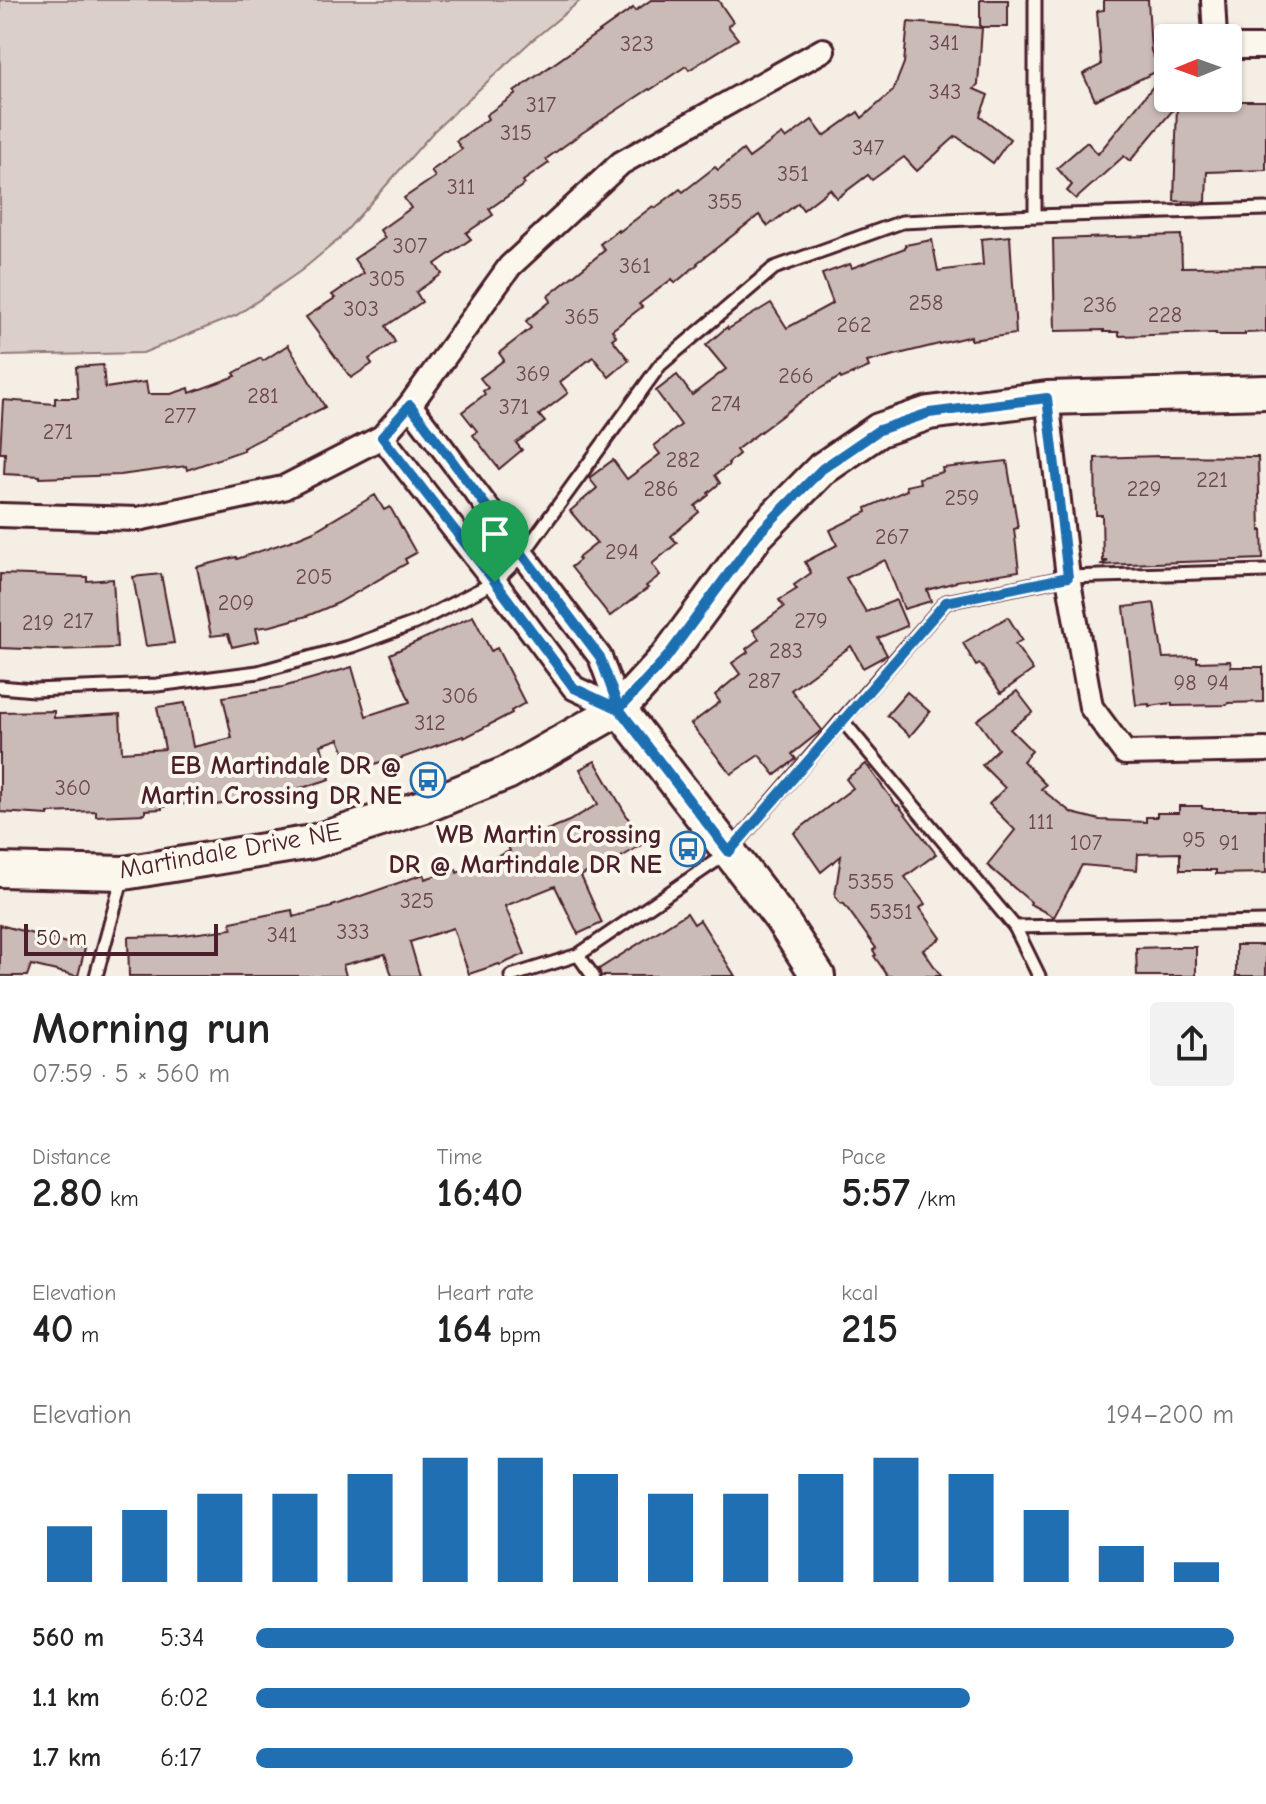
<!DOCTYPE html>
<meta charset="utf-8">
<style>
:root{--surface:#fff;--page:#f2f2f2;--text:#222;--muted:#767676;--accent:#1f6fb2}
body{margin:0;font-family:"Comic Neue",sans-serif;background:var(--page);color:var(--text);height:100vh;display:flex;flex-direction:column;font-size:30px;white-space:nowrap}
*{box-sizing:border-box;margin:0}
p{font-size:26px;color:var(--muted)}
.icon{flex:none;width:44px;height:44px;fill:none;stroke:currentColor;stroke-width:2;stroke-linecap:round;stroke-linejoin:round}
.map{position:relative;height:976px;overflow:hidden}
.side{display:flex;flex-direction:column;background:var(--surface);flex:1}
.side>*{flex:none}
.needle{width:52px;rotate:269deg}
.controls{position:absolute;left:1154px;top:24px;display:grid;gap:16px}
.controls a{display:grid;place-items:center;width:88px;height:88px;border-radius:8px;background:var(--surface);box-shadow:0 2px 6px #0004;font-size:40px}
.scale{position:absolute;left:24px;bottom:20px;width:194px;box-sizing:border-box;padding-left:8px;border:4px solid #4a1f2b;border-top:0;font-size:22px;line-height:28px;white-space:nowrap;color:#4a1f2b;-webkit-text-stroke:6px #fbf7ec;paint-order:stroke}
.pin{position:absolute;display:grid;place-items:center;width:68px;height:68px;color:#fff;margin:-82px -34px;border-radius:50% 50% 50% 0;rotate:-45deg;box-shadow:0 0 8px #0007}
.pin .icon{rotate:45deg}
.round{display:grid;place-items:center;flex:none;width:84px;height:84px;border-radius:8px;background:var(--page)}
.summary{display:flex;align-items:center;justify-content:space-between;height:136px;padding:0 32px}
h1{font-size:44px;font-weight:700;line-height:60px}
.figures{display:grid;grid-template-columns:repeat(3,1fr);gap:12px;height:136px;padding:8px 32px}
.figures div{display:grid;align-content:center}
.figures b{font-size:40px;font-weight:700}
.figures small{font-size:22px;font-weight:400}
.figures p{font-size:22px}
.chart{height:224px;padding:16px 32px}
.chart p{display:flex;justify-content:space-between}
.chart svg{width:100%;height:144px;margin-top:8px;stroke:var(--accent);stroke-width:6}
ul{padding:0 32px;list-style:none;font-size:26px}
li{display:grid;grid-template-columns:128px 96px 1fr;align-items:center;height:60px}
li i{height:20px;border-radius:10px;background:var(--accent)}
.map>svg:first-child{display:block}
.green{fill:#dbd0c9;stroke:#92787a;stroke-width:2}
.building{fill:#cabbb6;stroke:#4a1f2b;stroke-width:2}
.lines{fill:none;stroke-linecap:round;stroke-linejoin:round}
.lane-casing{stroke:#4a1f2b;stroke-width:17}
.street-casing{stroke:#4a1f2b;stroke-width:28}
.secondary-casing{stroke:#4a1f2b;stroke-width:38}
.lane{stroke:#fbf7ec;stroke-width:11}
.street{stroke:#fbf7ec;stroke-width:22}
.secondary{stroke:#fbf7ec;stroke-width:32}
.route-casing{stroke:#fff;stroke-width:16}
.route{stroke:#1f6fb2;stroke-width:10}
.labels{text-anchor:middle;stroke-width:8;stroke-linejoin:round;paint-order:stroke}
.number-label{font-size:22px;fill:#6a464e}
.poi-label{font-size:26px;font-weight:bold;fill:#4a1f2b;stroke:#fbf7ec;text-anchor:end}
.street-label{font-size:26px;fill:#4a1f2b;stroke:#fbf7ec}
</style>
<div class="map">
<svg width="1266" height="976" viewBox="0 0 1266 976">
<rect width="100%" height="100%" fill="#f4eee4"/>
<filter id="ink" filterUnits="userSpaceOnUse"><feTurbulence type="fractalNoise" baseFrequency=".0125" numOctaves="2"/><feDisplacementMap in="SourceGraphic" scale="16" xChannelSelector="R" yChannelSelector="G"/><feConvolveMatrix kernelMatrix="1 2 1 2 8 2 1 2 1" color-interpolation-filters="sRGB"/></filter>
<g filter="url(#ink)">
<!-- green -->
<path class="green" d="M0 0H581L529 43 434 131 338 240 302 270 237 315 143 353 0 356Z"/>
<!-- building -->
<g class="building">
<path d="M651 0H718L733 22 728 26 738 39 689 70 686 66 650 90 649 89 582 133 546 159 549 163 523 181 525 184 489 209 493 215 466 233 471 239 435 264 442 274 416 292 422 302 386 326 395 342 369 359 372 364 351 378 306 317 335 298 332 295 364 273 354 259 385 238 380 230 411 208 404 198 435 177 431 171 462 149 456 141 488 119 486 115 516 94 514 92 633 8 635 11Z"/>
<rect x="980" y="0" width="28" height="27"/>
<path d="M1104 0H1148L1151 51 1160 70 1095 100 1083 74 1101 65 1097 11 1104 10Z"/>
<path d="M908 22 982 28 978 84 974 89 988 95 980 116 1010 139 993 163 956 136 917 171 904 157 872 180 868 175 837 198 830 189 803 210 798 203 768 226 759 215 697 263 698 264 675 283 672 279 639 304 642 307 612 330 616 336 612 339 629 360 609 377 593 357 560 382 568 393 539 415 545 422 516 443 522 450 499 469 473 435 477 431 462 412 485 394 483 391 488 388 480 378 504 360 499 353 531 328 526 321 551 301 548 296 605 250 600 244 618 230 619 232 653 206 655 208 680 189 683 192 715 167 718 170 743 150 749 158 782 134 786 139 812 120 824 136 858 112 862 118 893 91 904 63Z"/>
<path d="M1168 68V98L1230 101H1266V170L1207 172 1206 202 1174 201 1177 105 1130 161 1124 156 1076 199 1067 191 1072 185 1057 168 1087 142 1098 154Z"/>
<path d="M1181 235 1182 267 1266 266V332L1245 333V335H1216V333L1119 336V332H1104V330L1055 331 1053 239Z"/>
<path d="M1010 236 1016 334 971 340V336L867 362 869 367 841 379 840 377 808 396 736 450 739 454 728 463 729 465 715 475 720 483 708 493 709 495 695 506 699 512 671 536 677 543 652 564 660 575 646 586 648 588 610 616 571 567 580 560 578 558 597 543 570 511 597 488 589 478 613 460 627 479 660 454 654 446 681 425 656 391 677 375 692 395 726 369 706 345 727 327 728 329 771 303 787 328 833 303 822 274 850 264 852 268 905 248V245L932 240 938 271 983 265 981 239Z"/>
<path d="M288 345 325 407 243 448 244 450 187 470 186 466 120 475 40 478V476L4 474 5 453H0L3 400 55 404V398H78L76 367 103 365 105 388 146 382 148 394H171L189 388 190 393 236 376 234 373 261 358 263 361Z"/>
<path d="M1159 456 1258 457 1260 531 1262 530 1263 559 1100 565 1108 561H1103L1102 515H1096L1095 458Z"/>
<path d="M1007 461 1018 528 1014 529 1019 571 956 581V582L927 590 931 601 904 609 885 560 846 578 866 612 896 600 907 626 878 638 887 655 863 668 851 646 791 690 822 730 792 754 796 759 775 775 759 755 731 774 691 724 720 702 715 695 740 674 732 663 748 652 746 649 759 639 753 630 784 607 779 600 797 589 794 585 811 573 805 562 837 545 830 530 867 512 866 508 907 490 906 486 920 483 919 478 943 472 942 468Z"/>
<path d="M375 495 384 510 390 507 416 553 405 559 407 563 338 603 307 616 271 626 256 628 259 641 232 647 228 634 211 636 197 567 236 557 237 559 290 541 314 531Z"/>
<path d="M0 574 87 577V581L113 579 117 648 53 650 0 648Z"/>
<path d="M161 574 174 643 146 646 133 577Z"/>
<path d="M1154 603 1163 658 1197 657V662L1230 661 1231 667H1263V702L1228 703 1227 705 1172 706V703L1149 706V704L1136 705 1124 607Z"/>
<path d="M473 616 491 651 497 648 525 703 511 711 512 713 464 738 463 736 391 762 390 759 352 771 339 739 321 745 330 779 305 787 257 796 258 798 209 806 208 801 162 807V809L145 810V814L96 816V811L48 813V815L0 812V712L54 711V718L120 714 122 752 165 749 157 707 185 703 193 747 232 738 223 697 283 687 352 667 366 716 410 702 390 654Z"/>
<path d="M1008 617 1022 640 1015 644 1033 670 1001 693 980 664 976 666 963 643Z"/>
<path d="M1017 691 1033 712 1010 729 1032 751 1023 761 1046 785 1041 789 1072 813 1100 820 1146 822V817H1157V813H1179V806H1202V808L1207 809H1266V873L1216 874V870H1180V853L1138 854 1137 870 1082 865 1054 917 1030 904 1031 902 987 865 1015 830 989 804 1005 788 982 765 998 749 977 720Z"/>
<path d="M907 692 930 712 910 736 887 715Z"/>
<path d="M595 761 643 844 618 859 616 856 581 876 602 923 578 934 555 886 505 906 525 954 500 965 499 964 469 974 453 928 410 942 420 976H392L385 954 343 965 346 976H129L128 937 175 936 232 929 231 922 292 910 293 917 332 907V906L424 874 425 879 456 869 457 873 510 851 508 846 569 821 598 804 580 769Z"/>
<path d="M866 764 897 806 898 805 936 854 905 877 925 904 920 908 941 938 923 950 941 976H888L874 956 876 955 873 950 876 948 844 904 840 903 835 896 841 856 821 872 794 833 853 788 846 779Z"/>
<path d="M687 913 694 924 700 920 735 976H601L599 969Z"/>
<path d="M0 925 85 948 78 976 31 965 27 976H0Z"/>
<rect x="1236" y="945" width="30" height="31"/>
<path d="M1167 947H1196V976H1137L1136 948Z"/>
</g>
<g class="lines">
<!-- lane casing -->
<g class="lane-casing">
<g id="lane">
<path d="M1035 0V216"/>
<path d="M0 687 34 690 157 685 258 672 352 646 415 623 495 582 523 554 660 365 774 268 902 222 1035 216 1266 209"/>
<path d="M842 720 946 602 1068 577 1266 571"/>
<path d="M1015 927 1266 922"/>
<path d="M578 955 593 976"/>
<path d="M96 976 123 876"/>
<path d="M511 976 578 955 729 852 842 720 1015 927 1039 976"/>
</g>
</g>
<!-- street casing -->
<g class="street-casing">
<g id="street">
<path d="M1213 0 1215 38"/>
<path d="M1228 47H1266"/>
<path d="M1047 398 1068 577 1091 707 1125 753 1266 750"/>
<path d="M410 405 600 657 619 709"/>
<path d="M382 437 495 582 574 688 619 709"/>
<path d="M0 515 138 519 283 488 382 437 410 405 510 266 621 163 823 50"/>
</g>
</g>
<!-- secondary casing -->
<g class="secondary-casing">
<g id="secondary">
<path d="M619 709 781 919 818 976"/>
<path d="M0 870 124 873 312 842 428 805 507 773 619 709 667 657 757 535 822 469 879 430 929 413 1047 398 1266 392"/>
</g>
</g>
<!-- lane -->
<use href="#lane" class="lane"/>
<!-- street -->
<use href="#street" class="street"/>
<!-- secondary -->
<use href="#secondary" class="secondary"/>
</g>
</g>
<g class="lines" filter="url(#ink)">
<!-- route casing -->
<g class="route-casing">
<path id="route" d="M495 582 382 437 410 405 600 657 619 709 729 852 946 602 1068 577 1047 398 929 413 879 430 822 469 757 535 667 657 619 709 574 688 495 582"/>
</g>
<!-- route -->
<use href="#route" class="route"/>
</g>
<!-- icons -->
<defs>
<g id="bus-ring" transform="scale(1.8)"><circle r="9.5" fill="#fbf7ec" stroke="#1f6fb2" stroke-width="1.5"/><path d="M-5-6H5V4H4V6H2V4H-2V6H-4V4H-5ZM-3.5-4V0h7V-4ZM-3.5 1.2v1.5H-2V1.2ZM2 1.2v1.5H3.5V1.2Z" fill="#1f6fb2"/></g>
</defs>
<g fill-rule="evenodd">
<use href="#bus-ring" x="428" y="780"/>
<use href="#bus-ring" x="688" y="849"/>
</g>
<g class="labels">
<!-- number labels -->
<g class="number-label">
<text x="944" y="50">341</text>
<text x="637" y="51">323</text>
<text x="945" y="99">343</text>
<text x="541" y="112">317</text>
<text x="516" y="140">315</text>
<text x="868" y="155">347</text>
<text x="793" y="181">351</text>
<text x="461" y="194">311</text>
<text x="725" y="209">355</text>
<text x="410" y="253">307</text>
<text x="635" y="273">361</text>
<text x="387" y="286">305</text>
<text x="926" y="310">258</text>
<text x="1100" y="312">236</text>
<text x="361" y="316">303</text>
<text x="1165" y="322">228</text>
<text x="582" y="324">365</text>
<text x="854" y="332">262</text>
<text x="533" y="381">369</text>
<text x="796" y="383">266</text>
<text x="263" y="403">281</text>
<text x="726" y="411">274</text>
<text x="514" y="414">371</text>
<text x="180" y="423">277</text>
<text x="58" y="439">271</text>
<text x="683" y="467">282</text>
<text x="1212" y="487">221</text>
<text x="661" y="496">286</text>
<text x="1144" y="496">229</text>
<text x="962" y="505">259</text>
<text x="892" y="544">267</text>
<text x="622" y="559">294</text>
<text x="314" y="584">205</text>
<text x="236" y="610">209</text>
<text x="78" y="628">217</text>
<text x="811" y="628">279</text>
<text x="38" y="630">219</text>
<text x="786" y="658">283</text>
<text x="764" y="688">287</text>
<text x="1185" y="690">98</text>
<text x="1218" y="690">94</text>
<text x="460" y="703">306</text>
<text x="430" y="730">312</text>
<text x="73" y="795">360</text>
<text x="1041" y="829">111</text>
<text x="1194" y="847">95</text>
<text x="1086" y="850">107</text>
<text x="1229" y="850">91</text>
<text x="871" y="889">5355</text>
<text x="417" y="908">325</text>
<text x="891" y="919">5351</text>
<text x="353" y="939">333</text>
<text x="282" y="942">341</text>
</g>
<!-- poi labels -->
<g class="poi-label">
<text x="402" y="774">EB Martindale DR @<tspan x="402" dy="30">Martin Crossing DR NE</tspan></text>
<text x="662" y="843">WB Martin Crossing<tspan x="662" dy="30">DR @ Martindale DR NE</tspan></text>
</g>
<!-- street labels -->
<g class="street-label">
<text transform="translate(230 850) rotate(-10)" y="9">Martindale Drive NE</text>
</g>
</g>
</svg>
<div class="controls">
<a><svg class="needle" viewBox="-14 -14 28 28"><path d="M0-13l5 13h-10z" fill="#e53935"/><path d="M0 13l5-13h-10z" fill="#767676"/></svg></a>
</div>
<div class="scale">50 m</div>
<div class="pin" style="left:495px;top:582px;background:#1e9e55"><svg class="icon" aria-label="arrive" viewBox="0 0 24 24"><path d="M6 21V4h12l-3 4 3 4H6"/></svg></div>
</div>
<section class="side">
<div class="summary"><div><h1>Morning run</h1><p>07:59 · 5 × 560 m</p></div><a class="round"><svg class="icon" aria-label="share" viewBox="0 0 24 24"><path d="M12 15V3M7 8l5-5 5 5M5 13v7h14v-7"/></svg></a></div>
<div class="figures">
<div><p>Distance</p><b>2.80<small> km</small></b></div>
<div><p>Time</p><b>16:40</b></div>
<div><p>Pace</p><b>5:57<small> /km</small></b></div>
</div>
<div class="figures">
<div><p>Elevation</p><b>40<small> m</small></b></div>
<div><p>Heart rate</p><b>164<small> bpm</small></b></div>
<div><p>kcal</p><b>215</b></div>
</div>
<div class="chart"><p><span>Elevation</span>194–200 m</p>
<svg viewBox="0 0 160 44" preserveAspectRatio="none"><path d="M5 44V27M15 44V22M25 44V17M35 44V17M45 44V11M55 44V6M65 44V6M75 44V11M85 44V17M95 44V17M105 44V11M115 44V6M125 44V11M135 44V22M145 44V33M155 44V38"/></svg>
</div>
<ul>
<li><b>560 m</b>5:34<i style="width:100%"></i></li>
<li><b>1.1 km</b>6:02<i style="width:73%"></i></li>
<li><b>1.7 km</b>6:17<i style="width:61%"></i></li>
</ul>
</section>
